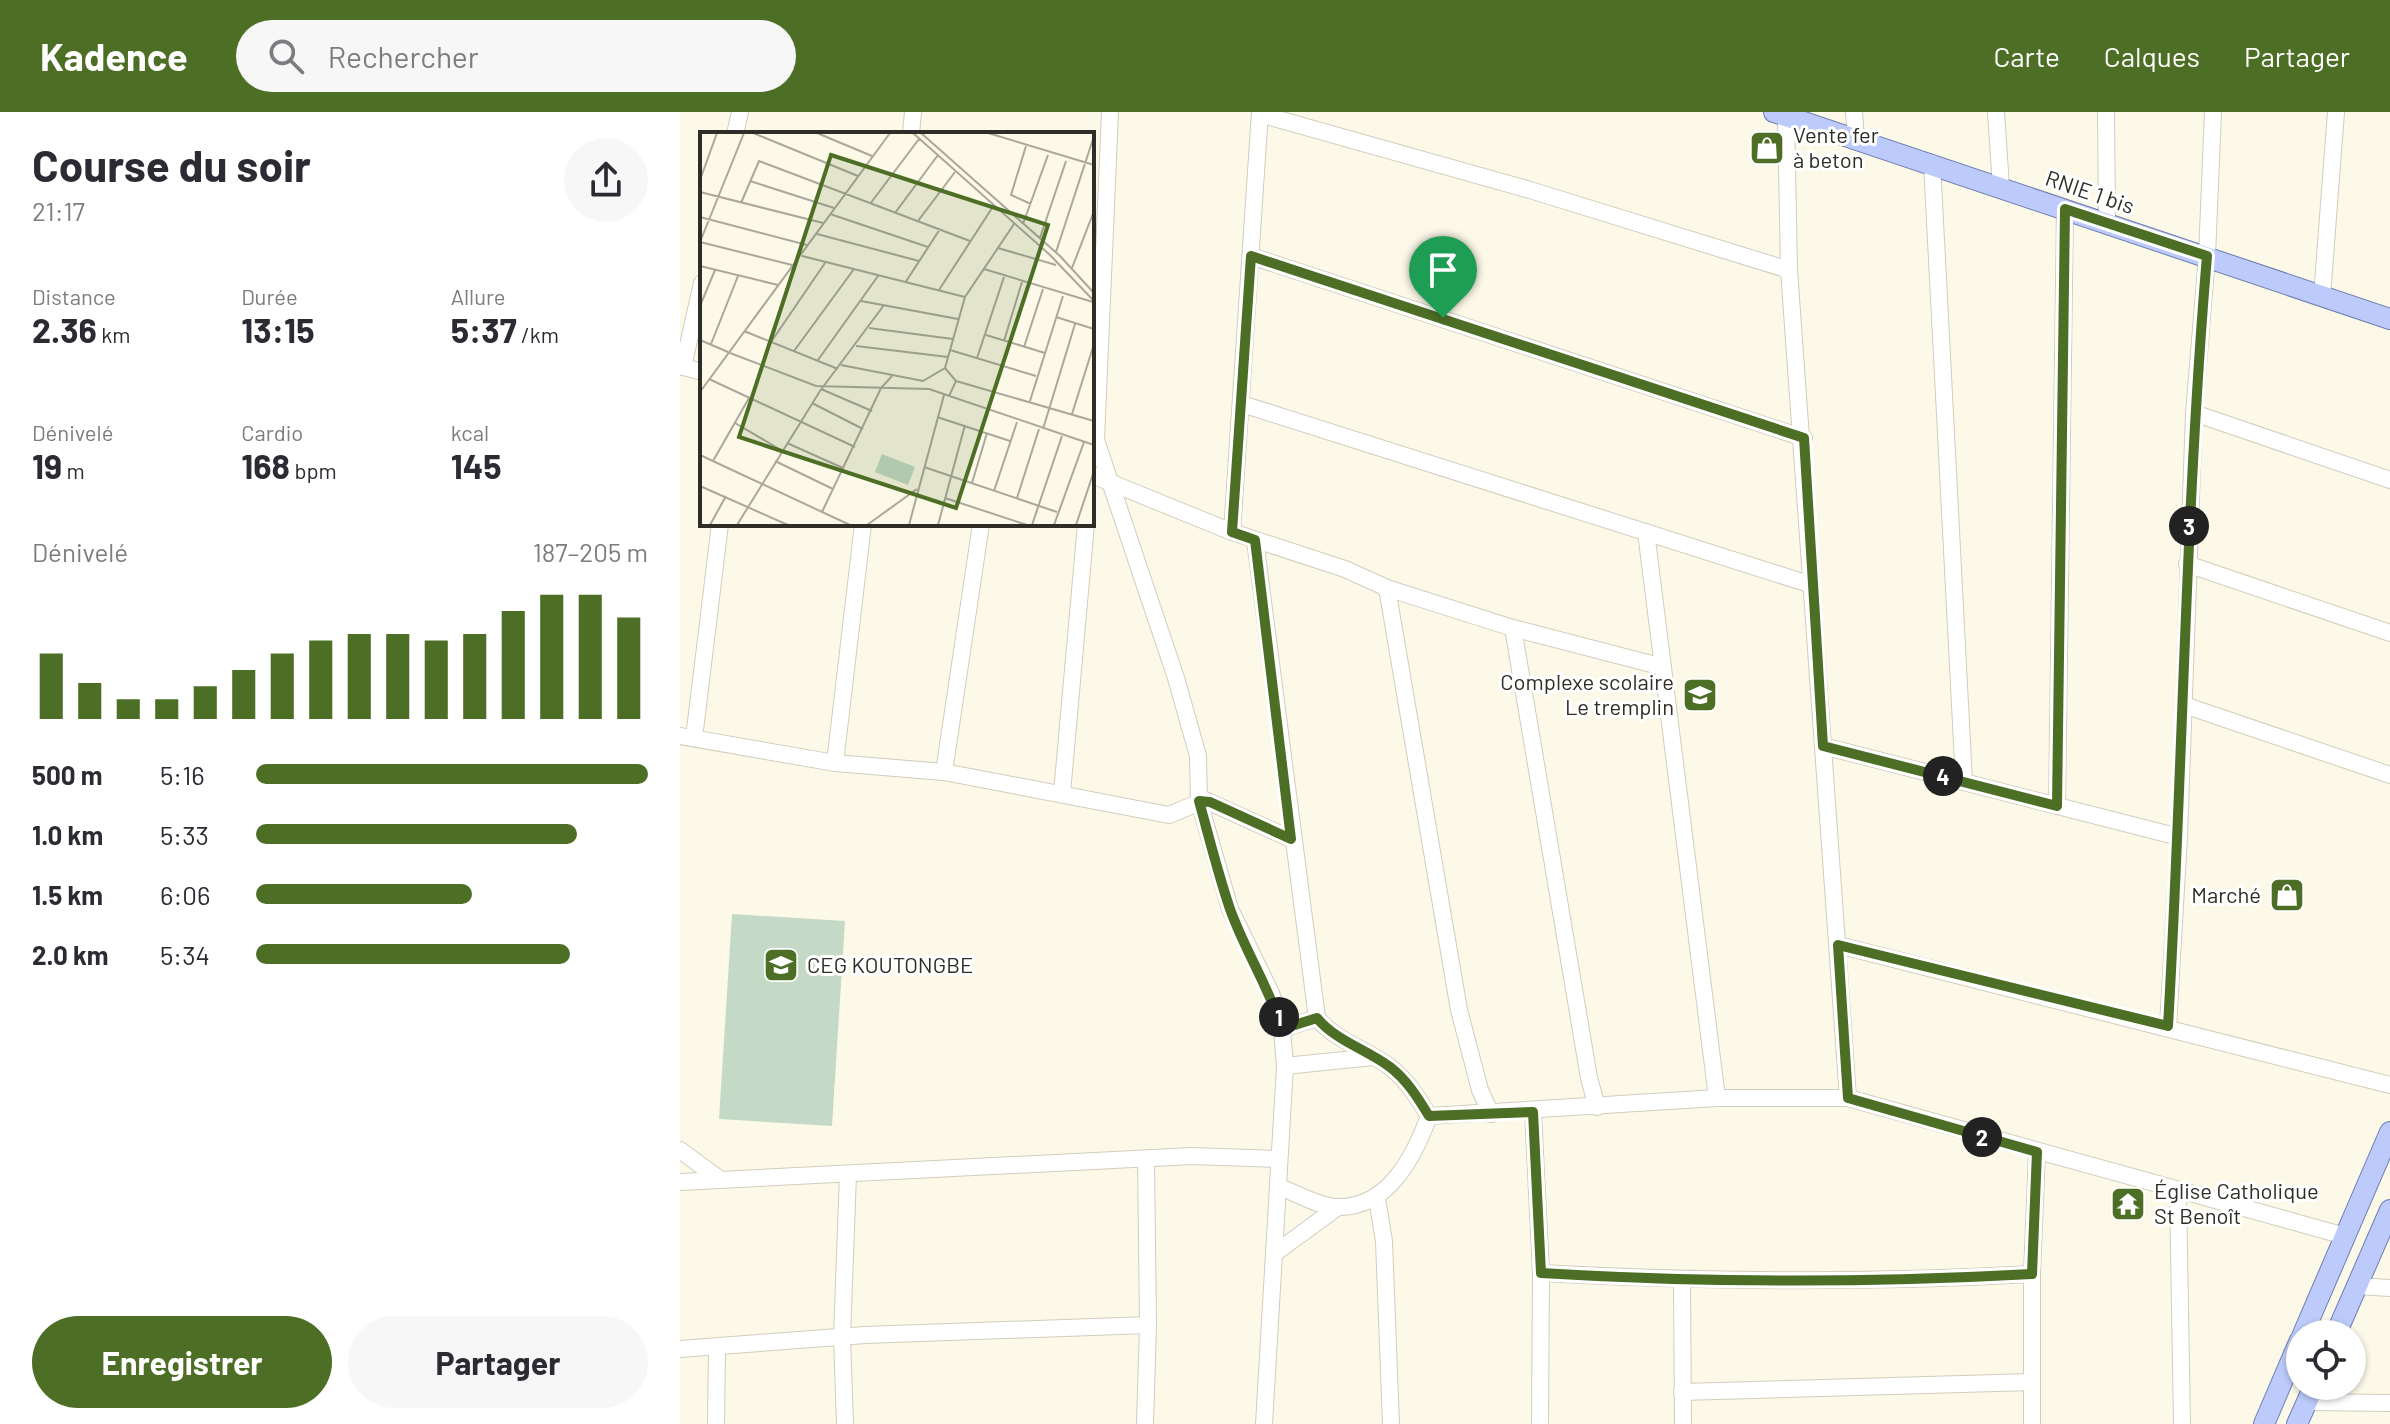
<!DOCTYPE html>
<html lang="fr">
<meta charset="utf-8">
<style>
:root{--surface:#fff;--page:#f7f7f7;--text:#2b2b33;--muted:#7c7c81;--accent:#4d6e25}
body{margin:0;font-family:Barlow,sans-serif;background:var(--page);color:var(--text);height:100vh;display:flex;flex-direction:column;font-size:30px;white-space:nowrap}
*{box-sizing:border-box;margin:0}
p{font-size:26px;color:var(--muted)}
.icon{flex:none;width:44px;height:44px;fill:none;stroke:currentColor;stroke-width:2;stroke-linecap:round;stroke-linejoin:round}
.map{position:relative;flex:1;overflow:hidden}
.drawer{display:flex;flex-direction:column;background:var(--surface);width:680px}
.drawer>*{flex:none}
.controls{position:absolute;left:1606px;top:1208px;display:grid;gap:16px}
.controls a{display:grid;place-items:center;width:80px;height:80px;border-radius:50%;background:var(--surface);box-shadow:0 2px 6px #0004;font-size:40px}
.pin{position:absolute;display:grid;place-items:center;width:68px;height:68px;color:#fff;margin:-82px -34px;border-radius:50% 50% 50% 0;rotate:-45deg;box-shadow:0 0 8px #0007}
.pin .icon{rotate:45deg}
.km{position:absolute;width:40px;height:40px;margin:-20px;border-radius:50%;background:#222;color:#fff;font-size:22px;line-height:40px;text-align:center}
.round{display:grid;place-items:center;flex:none;width:84px;height:84px;border-radius:42px;background:var(--page)}
.headline{display:flex;align-items:center;justify-content:space-between;height:136px;padding:0 32px}
h1{font-size:44px;font-weight:700;line-height:60px}
.stats{display:grid;grid-template-columns:repeat(3,1fr);gap:12px;height:136px;padding:8px 32px}
.stats div{display:grid;align-content:center}
.stats b{font-size:34px;font-weight:700}
.stats small{font-size:22px;font-weight:400}
.stats p{font-size:22px}
.chart{height:224px;padding:16px 32px}
.chart p{display:flex;justify-content:space-between}
.chart svg{width:100%;height:144px;margin-top:8px;stroke:var(--accent);stroke-width:6}
.cta{display:flex;gap:16px;margin-top:auto;padding:16px 32px}
.cta a{flex:1;height:92px;border-radius:48px;background:var(--accent);color:#fff;font-size:32px;font-weight:700;line-height:92px;text-align:center}
.cta a+a{background:var(--page);color:var(--text)}
ul{padding:0 32px;list-style:none;font-size:26px}
li{display:grid;grid-template-columns:128px 96px 1fr;align-items:center;height:60px}
li i{height:20px;border-radius:10px;background:var(--accent)}
header{display:flex;align-items:center;gap:48px;box-sizing:border-box;height:112px;padding:0 40px;background:var(--accent);color:#fff}
header strong{font-size:38px}
nav{display:flex;gap:44px;margin-inline-start:auto;font-size:28px}
.search{width:560px;height:72px;background:var(--page);display:flex;align-items:center;gap:20px;box-sizing:border-box;padding:0 28px;border-radius:44px;color:var(--muted);font-size:30px}
main{display:flex;flex:1;min-height:0}
.map>svg:first-child{display:block}
.green{fill:#c4dac6}
.lines{fill:none;stroke-linecap:round;stroke-linejoin:round}
.minor-casing{stroke:#d1cdbd;stroke-width:18}
.major-casing{stroke:#6e7eaf;stroke-width:22}
.minor{stroke:#fff;stroke-width:16}
.major{stroke:#bccbfb;stroke-width:20}
.route-casing{stroke:#fff;stroke-width:16}
.route{stroke:#4d6e25;stroke-width:10}
.labels{text-anchor:middle;stroke-width:6;stroke-linejoin:round;paint-order:stroke}
.poi-label{font-size:22px;fill:#2e2d27;stroke:#fff;text-anchor:start}
.street-label{font-size:22px;fill:#2e2d27;stroke:#fff}
.inset-road{fill:none;stroke:#aaa79b;stroke-width:2}
.view{fill:#4d6e25;fill-opacity:0.15;stroke:#4d6e25;stroke-width:4}
.inset-edge{fill:none;stroke:#2e2d27;stroke-width:4}
</style>
<header>
<strong>Kadence</strong>
<div class="search"><svg class="icon" aria-label="search" viewBox="0 0 24 24"><circle cx="10" cy="10" r="6"/><path d="M15 15l6 6"/></svg>Rechercher</div>
<nav><a>Carte</a><a>Calques</a><a>Partager</a></nav>
</header>
<main>
<section class="drawer">
<div class="headline"><div><h1>Course du soir</h1><p>21:17</p></div><a class="round"><svg class="icon" aria-label="share" viewBox="0 0 24 24"><path d="M12 15V3M7 8l5-5 5 5M5 13v7h14v-7"/></svg></a></div>
<div class="stats">
<div><p>Distance</p><b>2.36<small> km</small></b></div>
<div><p>Durée</p><b>13:15</b></div>
<div><p>Allure</p><b>5:37<small> /km</small></b></div>
</div>
<div class="stats">
<div><p>Dénivelé</p><b>19<small> m</small></b></div>
<div><p>Cardio</p><b>168<small> bpm</small></b></div>
<div><p>kcal</p><b>145</b></div>
</div>
<div class="chart"><p><span>Dénivelé</span>187–205 m</p>
<svg viewBox="0 0 160 44" preserveAspectRatio="none"><path d="M5 44V24M15 44V33M25 44V38M35 44V38M45 44V34M55 44V29M65 44V24M75 44V20M85 44V18M95 44V18M105 44V20M115 44V18M125 44V11M135 44V6M145 44V6M155 44V13"/></svg>
</div>
<ul>
<li><b>500 m</b>5:16<i style="width:100%"></i></li>
<li><b>1.0 km</b>5:33<i style="width:82%"></i></li>
<li><b>1.5 km</b>6:06<i style="width:55%"></i></li>
<li><b>2.0 km</b>5:34<i style="width:80%"></i></li>
</ul>
<div class="cta"><a>Enregistrer</a><a>Partager</a></div>
</section>
<div class="map">
<svg width="1710" height="1312" viewBox="0 0 1710 1312">
<rect width="100%" height="100%" fill="#fdf9e9"/>
<!-- green -->
<path class="green" d="M52 802 165 809 152 1014 39 1007Z"/>
<g class="lines">
<!-- minor casing -->
<g class="minor-casing">
<g id="minor">
<path d="M430 0 416 328 496 566 518 644 519 689 550 797 591 881 602 917 605 954 584 1312"/>
<path d="M1174 0 1176 26"/>
<path d="M1316 0 1321 75"/>
<path d="M1426 0 1427 111"/>
<path d="M580 2 850 78 1109 158"/>
<path d="M1106 4 1109 158 1168 986"/>
<path d="M55 22 60 0"/>
<path d="M231 22 233 0"/>
<path d="M1252 51 1284 670"/>
<path d="M571 144 1124 326"/>
<path d="M1642 184 1656 0"/>
<path d="M0 254 22 260"/>
<path d="M3 255 22 171"/>
<path d="M562 292 1132 473"/>
<path d="M1514 301 1710 368"/>
<path d="M412 363 552 420 665 457 707 476 833 516 983 555"/>
<path d="M552 420 580 0"/>
<path d="M966 420 1037 986"/>
<path d="M575 428 637 906C656 929 686 937 710 955 727 968 738 986 749 1004 734 1045 708 1096 658 1095 639 1095 617 1081 599 1075"/>
<path d="M1507 452 1710 521"/>
<path d="M707 476 779 898 800 978 811 1002"/>
<path d="M833 516 909 966 917 995"/>
<path d="M1504 593 1710 663"/>
<path d="M0 624 155 651 264 660 489 703 525 688 611 727"/>
<path d="M14 626 40 412"/>
<path d="M1143 634 1499 725"/>
<path d="M155 651 183 412"/>
<path d="M264 660 301 412"/>
<path d="M382 681 406 412"/>
<path d="M1377 694 1385 97"/>
<path d="M1158 833 1710 973"/>
<path d="M1488 914 1499 725 1514 301 1527 144 1533 0"/>
<path d="M602 917 637 906"/>
<path d="M605 954 693 945"/>
<path d="M853 1000 861 1161 860 1312"/>
<path d="M749 1004 1037 986H1168L1665 1124"/>
<path d="M0 1038 38 1066"/>
<path d="M0 1070 512 1044 598 1047"/>
<path d="M1498 1080 1502 1312"/>
<path d="M697 1087 704 1129 711 1312"/>
<path d="M595 1141 658 1095"/>
<path d="M861 1161C1025 1170 1188 1171 1352 1162"/>
<path d="M1002 1169 1003 1312"/>
<path d="M1677 1174 1710 1176"/>
<path d="M0 1237 185 1223 468 1213"/>
<path d="M1002 1280 1352 1270"/>
<path d="M1627 1290 1710 1291"/>
<path d="M36 1312 37 1235"/>
<path d="M165 1312 162 1225 168 1062"/>
<path d="M465 1312 468 1213 466 1047"/>
<path d="M1352 1312V1162L1357 1040"/>
</g>
</g>
<!-- major casing -->
<g class="major-casing">
<g id="major">
<path d="M1094 0 1710 207"/>
<path d="M1623 1222 1710 1020"/>
<path d="M1656 1222 1710 1098"/>
<path d="M1584 1312 1620 1228"/>
<path d="M1617 1312 1634 1274"/>
</g>
</g>
<!-- minor -->
<use href="#minor" class="minor"/>
<!-- major -->
<use href="#major" class="major"/>
</g>
<g class="lines">
<!-- route casing -->
<g class="route-casing">
<path id="route" d="M1385 97 1527 144C1505 401 1503 658 1488 914L1158 833 1168 986 1357 1040 1352 1162C1188 1171 1025 1171 861 1161L853 1000 749 1004C738 986 727 968 710 955 686 937 656 929 637 906L602 917C589 875 565 839 550 797 538 762 529 725 519 689L530 690 611 727 575 428 552 420 571 144 1124 326 1143 634 1377 694Z"/>
</g>
<!-- route -->
<use href="#route" class="route"/>
</g>
<!-- icons -->
<defs>
<g id="shop-square" transform="scale(1.8)"><rect x="-9" y="-9" width="18" height="18" rx="4" fill="#4d6e25" stroke="#fff"/><path d="M-5-2.5h2.3a2.7 3.5 0 0 1 5.4 0H5L5.5 6h-11ZM-1.5-2.5h3a1.5 2.3 0 0 0-3 0Z" fill="#fff"/></g>
<g id="school-square" transform="scale(1.8)"><rect x="-9" y="-9" width="18" height="18" rx="4" fill="#4d6e25" stroke="#fff"/><path d="M0-5L7-2L0 1L-7-2ZM-4 1L0 2.5L4 1V4Q0 6-4 4Z" fill="#fff"/></g>
<g id="temple-square" transform="scale(1.8)"><rect x="-9" y="-9" width="18" height="18" rx="4" fill="#4d6e25" stroke="#fff"/><path d="M0-6L5-2H3V0L6.5 2.5H4V6H1.5V3h-3V6H-4V2.5H-6.5L-3 0V-2H-5Z" fill="#fff"/></g>
</defs>
<g fill-rule="evenodd">
<use href="#shop-square" x="1087" y="36"/>
<use href="#school-square" x="1020" y="583"/>
<use href="#shop-square" x="1607" y="783"/>
<use href="#school-square" x="101" y="853"/>
<use href="#temple-square" x="1448" y="1092"/>
</g>
<g class="labels">
<!-- poi labels -->
<g class="poi-label">
<text x="1113" y="31">Vente fer<tspan x="1113" dy="25">à beton</tspan></text>
<text x="994" y="578" text-anchor="end">Complexe scolaire<tspan x="994" dy="25">Le tremplin</tspan></text>
<text x="1581" y="791" text-anchor="end">Marché</text>
<text x="127" y="861">CEG KOUTONGBE</text>
<text x="1474" y="1087">Église Catholique<tspan x="1474" dy="25">St Benoît</tspan></text>
</g>
<!-- street labels -->
<g class="street-label">
<text transform="translate(1410 80) rotate(19)" y="8">RNIE 1 bis</text>
</g>
</g>
<!-- overview -->
<g transform="translate(20 20)">
<rect width="394" height="394" fill="#fdf9e9"/>
<path d="M182 322 215 335 208 353 175 340Z" fill="#c4dac6"/>
<path class="inset-road" d="M53 1 158 44M117 1 172 24M213 1 350 123 394 169M221 1 360 124 394 161M288 1 394 33M326 14 311 63 331 72M0 48 17 1M50 49 134 76M0 60 123 91M41 71 59 29 270 109M170 72 219 7M195 81 238 23M130 82 228 115M0 85 107 113M218 89 255 40M323 92 348 23M117 102 219 129M340 106 366 29M0 110 44 1M0 110 92 133M298 116 356 133M356 120 394 4M102 124 265 165M0 134 78 153M372 136 394 79M284 137 393 170M205 151 240 97M239 158 294 73M161 169 258 187M0 174 15 138M356 185 394 197M169 196 253 207M44 199 138 237M286 203 345 221M0 208 28 220M304 209 322 150M71 210 125 131M11 212 38 144M156 214 248 225M324 215 343 157M250 218 336 244M94 219 154 137M30 221 116 254 229 257 394 313M277 226 304 145M118 228 178 144M141 233 223 249 245 236 256 249 249 264M245 236 265 165 314 92M9 247 155 315M256 249 394 289M121 257 172 279M0 260 190 1M330 269 363 164M112 271 163 297M372 282 394 212M237 285 310 309M35 291 81 318M343 297 375 192M87 311 143 336M0 323 150 393M13 329 49 266M75 329 133 357M224 335 357 380M272 351 287 301M0 354 88 393M294 359 317 290M245 366 327 393M317 366 339 297M122 380 181 256 192 244M10 393 26 364M37 393 120 259 184 173M167 393 217 357M209 393 244 263M238 393 265 293M332 393 362 304M354 393 384 310M376 393 394 339"/>
<path class="view" d="M131 23 348 93 256 376 39 305Z"/>
<rect width="394" height="394" class="inset-edge"/>
</g>
</svg>
<div class="controls">
<a><svg class="icon" aria-label="locate" viewBox="0 0 24 24"><circle cx="12" cy="12" r="6"/><path d="M12 2v4M12 18v4M2 12h4M18 12h4"/></svg></a>
</div>
<div class="pin" style="left:763px;top:206px;background:#1e9e55"><svg class="icon" aria-label="arrive" viewBox="0 0 24 24"><path d="M6 21V4h12l-3 4 3 4H6"/></svg></div>
<b class="km" style="left:599px;top:905px">1</b>
<b class="km" style="left:1302px;top:1025px">2</b>
<b class="km" style="left:1509px;top:414px">3</b>
<b class="km" style="left:1263px;top:664px">4</b>
</div>
</main>
